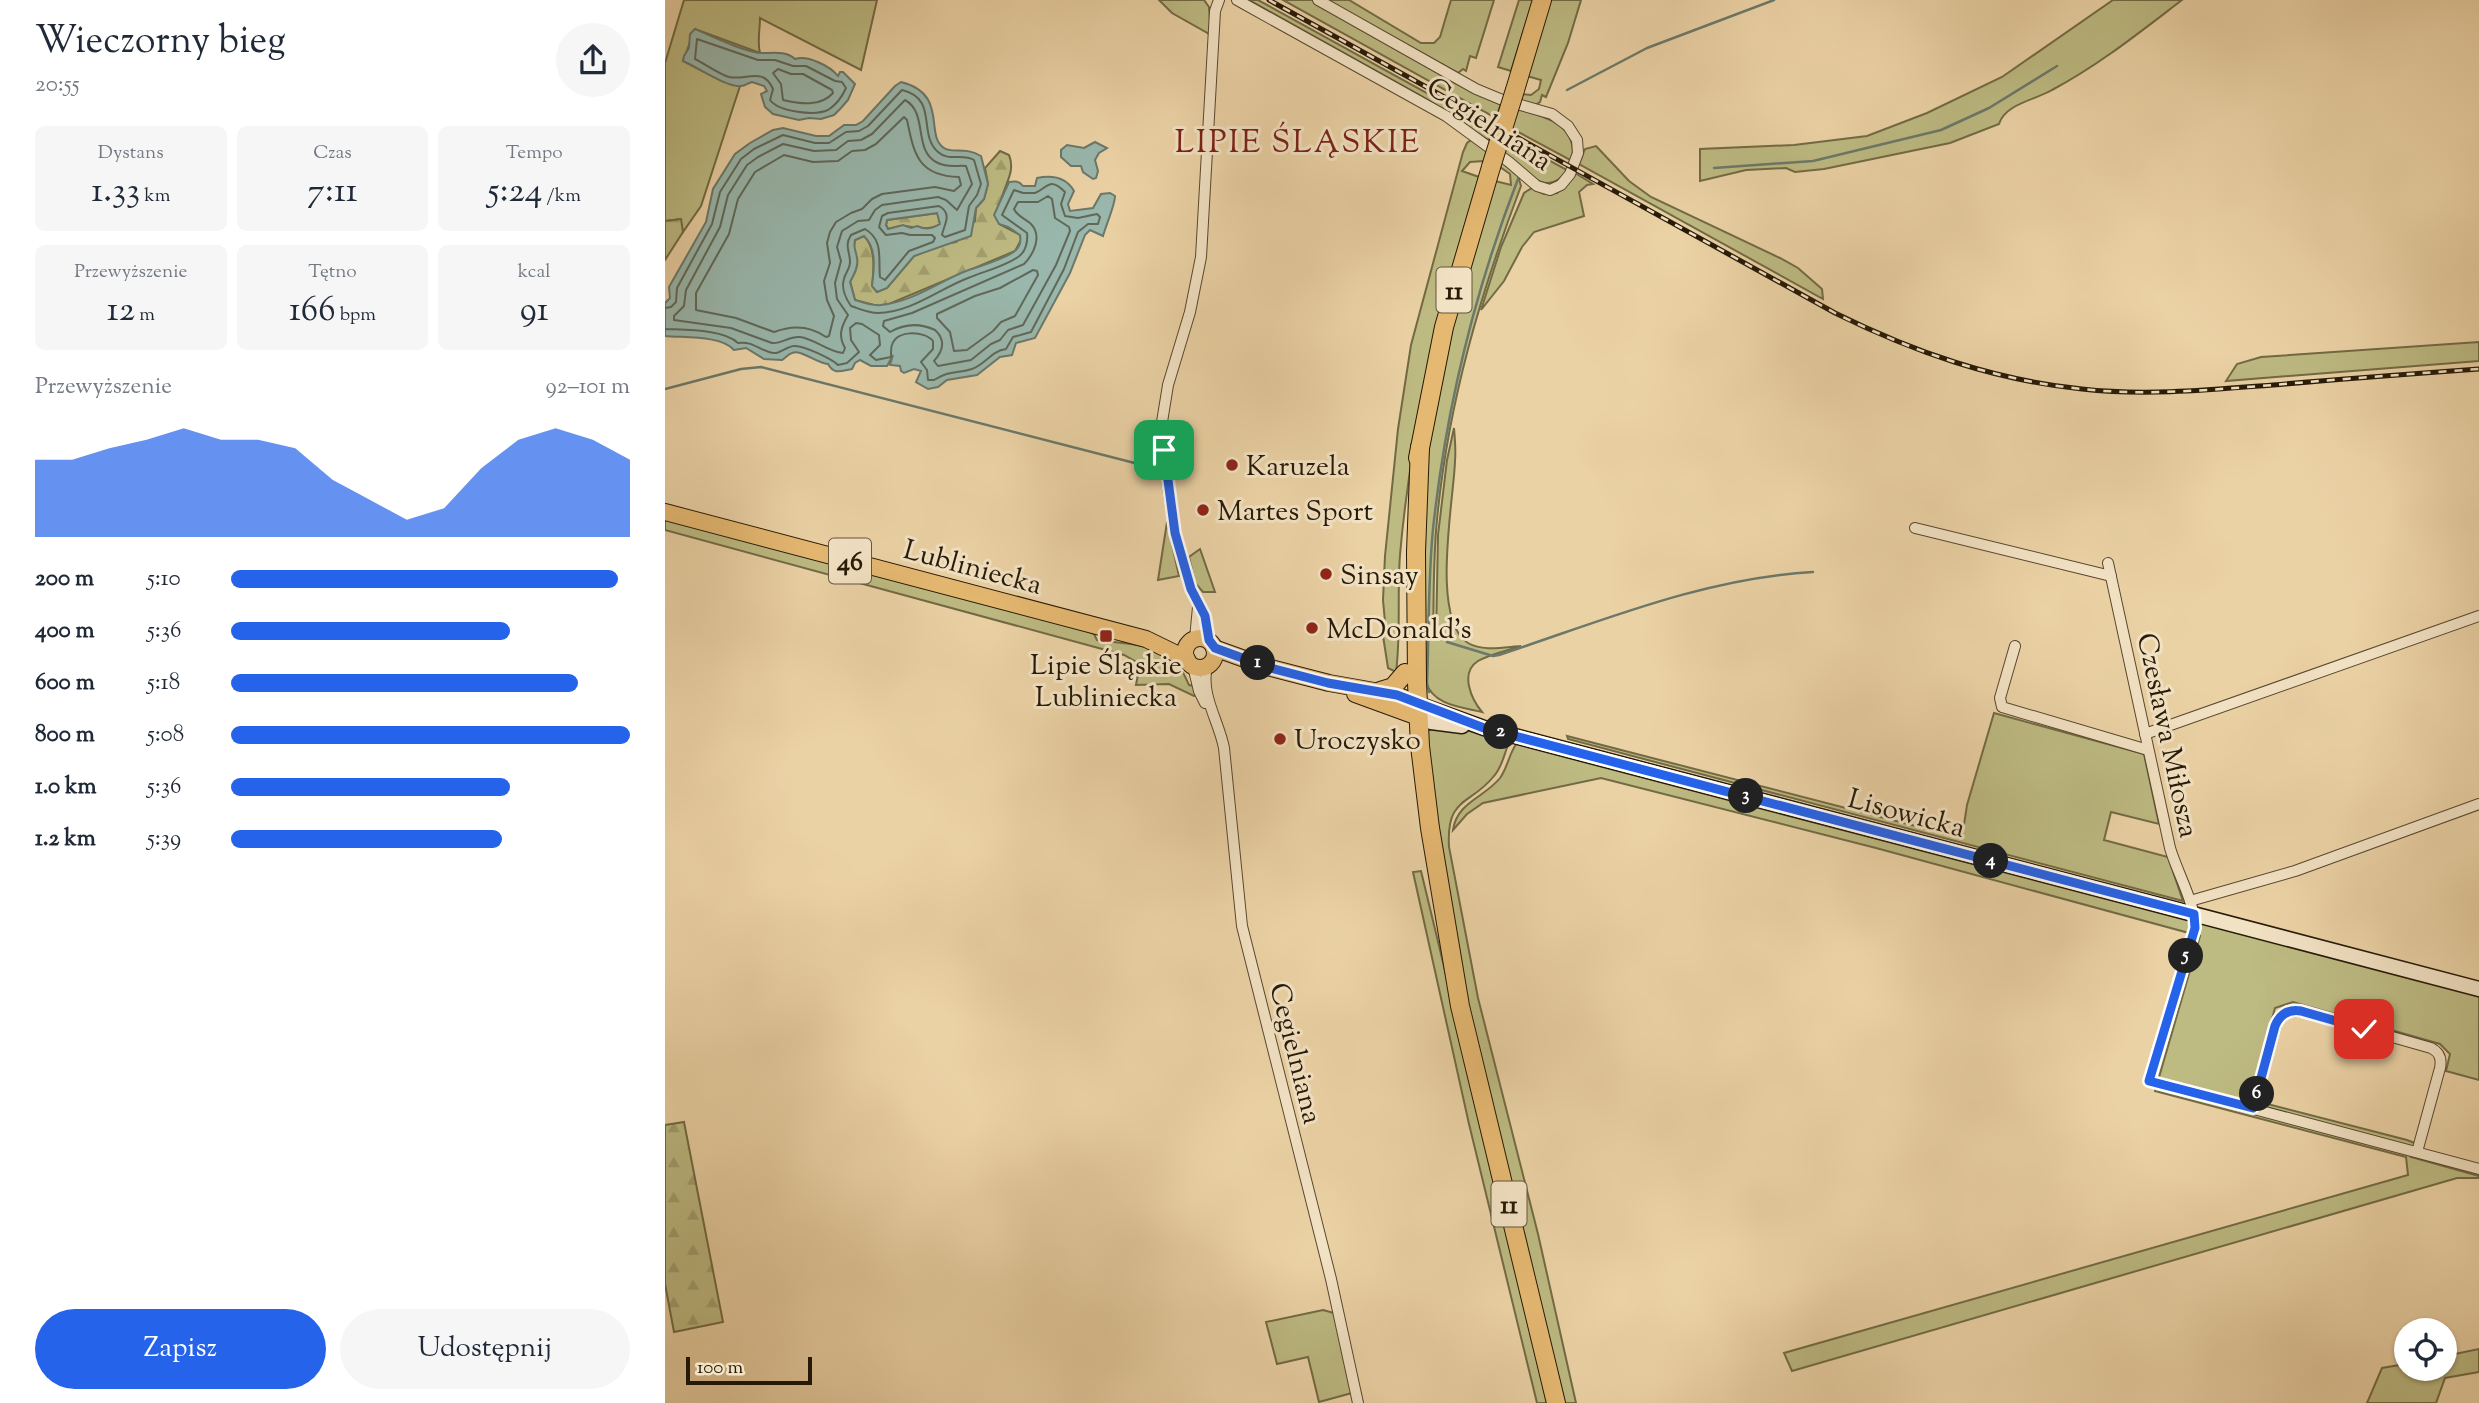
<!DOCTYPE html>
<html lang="pl">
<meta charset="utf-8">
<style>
:root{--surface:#fff;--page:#f6f6f7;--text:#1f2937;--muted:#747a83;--accent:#2563eb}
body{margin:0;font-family:"Sorts Mill Goudy",serif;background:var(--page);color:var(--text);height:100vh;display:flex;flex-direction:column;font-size:26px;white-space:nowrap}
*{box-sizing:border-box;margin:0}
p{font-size:23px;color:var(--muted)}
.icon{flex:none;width:38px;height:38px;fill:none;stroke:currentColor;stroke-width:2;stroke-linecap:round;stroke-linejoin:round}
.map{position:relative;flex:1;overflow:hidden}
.sheet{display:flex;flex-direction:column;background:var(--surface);width:665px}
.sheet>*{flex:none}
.tools{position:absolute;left:1729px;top:1318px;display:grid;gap:14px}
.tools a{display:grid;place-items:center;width:63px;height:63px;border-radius:50%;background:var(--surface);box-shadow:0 2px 5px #0004;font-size:35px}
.scale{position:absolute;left:21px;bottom:18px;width:126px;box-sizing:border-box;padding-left:7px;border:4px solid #261906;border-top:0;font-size:19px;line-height:24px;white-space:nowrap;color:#261906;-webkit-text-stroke:5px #f2e2c4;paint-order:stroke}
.pin{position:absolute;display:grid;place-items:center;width:60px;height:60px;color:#fff;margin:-30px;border-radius:14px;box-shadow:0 4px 10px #0006}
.km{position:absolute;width:35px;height:35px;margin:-18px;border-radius:50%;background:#222;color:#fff;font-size:19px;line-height:35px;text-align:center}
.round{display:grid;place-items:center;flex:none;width:74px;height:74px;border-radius:37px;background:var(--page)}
.headline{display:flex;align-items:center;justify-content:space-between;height:119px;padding:0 35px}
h1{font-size:38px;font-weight:600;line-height:52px}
.stats{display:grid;grid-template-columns:repeat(3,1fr);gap:10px;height:119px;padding:7px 35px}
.stats div{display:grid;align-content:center;border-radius:10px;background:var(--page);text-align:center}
.stats b{font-size:35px;font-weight:600}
.stats small{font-size:19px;font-weight:400}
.stats p{font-size:19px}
.chart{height:196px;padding:14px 35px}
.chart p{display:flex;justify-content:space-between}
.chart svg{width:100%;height:126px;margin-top:7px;fill:var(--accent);opacity:.7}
.cta{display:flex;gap:14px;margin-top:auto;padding:14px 35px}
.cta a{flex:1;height:80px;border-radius:42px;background:var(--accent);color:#fff;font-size:28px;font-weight:600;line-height:80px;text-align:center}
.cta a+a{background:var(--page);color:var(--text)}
ul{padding:0 35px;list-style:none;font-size:23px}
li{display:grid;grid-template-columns:112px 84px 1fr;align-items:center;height:52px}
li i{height:18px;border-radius:9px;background:var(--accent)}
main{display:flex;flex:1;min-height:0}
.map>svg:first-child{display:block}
.green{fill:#bdba82;stroke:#726a44;stroke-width:2}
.forest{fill:url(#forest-firs);stroke:#726a44;stroke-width:2}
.water{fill:#99b7ac;stroke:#6b786a;stroke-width:2;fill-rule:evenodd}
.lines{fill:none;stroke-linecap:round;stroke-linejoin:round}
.shore{stroke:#606859;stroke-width:2}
.stream{stroke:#6b786a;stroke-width:2.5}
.street-casing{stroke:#57472e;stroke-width:12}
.secondary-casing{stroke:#261906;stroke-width:17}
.primary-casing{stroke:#261906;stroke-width:18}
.highway-casing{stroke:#261906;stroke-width:20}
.street{stroke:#f2e2c4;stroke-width:10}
.secondary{stroke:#f2e2c4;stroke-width:14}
.primary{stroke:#e6b972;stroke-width:16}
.highway{stroke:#e6b972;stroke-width:18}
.rail-casing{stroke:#261906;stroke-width:5}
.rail{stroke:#f2e2c4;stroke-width:2.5;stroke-dasharray:8;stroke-linecap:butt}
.highway-bridge-casing{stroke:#261906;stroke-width:20;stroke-linecap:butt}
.highway-bridge{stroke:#e6b972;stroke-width:18}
.route-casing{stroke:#fff;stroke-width:14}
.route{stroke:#2563eb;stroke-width:9}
.poi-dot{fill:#8f2418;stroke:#f2e2c4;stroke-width:2.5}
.labels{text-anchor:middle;stroke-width:6;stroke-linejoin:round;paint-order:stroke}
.shield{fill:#f2e2c4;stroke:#63553f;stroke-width:2}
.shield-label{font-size:26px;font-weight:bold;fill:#261906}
.street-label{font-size:28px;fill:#261906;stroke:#f2e2c4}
.poi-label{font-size:28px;fill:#261906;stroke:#f2e2c4;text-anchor:start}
.quarter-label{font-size:32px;letter-spacing:2px;fill:#7a1f14;stroke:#f2e2c4}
</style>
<main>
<section class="sheet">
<div class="headline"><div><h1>Wieczorny bieg</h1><p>20:55</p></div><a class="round"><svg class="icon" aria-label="share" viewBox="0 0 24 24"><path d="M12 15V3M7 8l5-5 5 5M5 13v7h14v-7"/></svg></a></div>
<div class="stats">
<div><p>Dystans</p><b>1.33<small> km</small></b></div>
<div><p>Czas</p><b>7:11</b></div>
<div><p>Tempo</p><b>5:24<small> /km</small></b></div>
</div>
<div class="stats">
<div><p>Przewyższenie</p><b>12<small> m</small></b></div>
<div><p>Tętno</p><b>166<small> bpm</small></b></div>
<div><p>kcal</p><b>91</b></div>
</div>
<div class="chart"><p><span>Przewyższenie</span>92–101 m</p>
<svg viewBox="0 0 160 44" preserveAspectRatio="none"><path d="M0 44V17L10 17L20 13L30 10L40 6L50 10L60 10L70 13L80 24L90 31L100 38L110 34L120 20L130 10L140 6L150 10L160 17V44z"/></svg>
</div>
<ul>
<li><b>200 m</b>5:10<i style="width:97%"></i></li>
<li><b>400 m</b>5:36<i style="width:70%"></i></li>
<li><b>600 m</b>5:18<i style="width:87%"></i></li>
<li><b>800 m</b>5:08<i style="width:100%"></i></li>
<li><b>1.0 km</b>5:36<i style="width:70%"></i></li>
<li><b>1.2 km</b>5:39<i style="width:68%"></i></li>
</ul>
<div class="cta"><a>Zapisz</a><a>Udostępnij</a></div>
</section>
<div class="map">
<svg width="1814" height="1403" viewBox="0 0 1814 1403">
<defs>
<pattern id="forest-firs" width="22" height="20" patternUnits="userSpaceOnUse" patternTransform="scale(1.75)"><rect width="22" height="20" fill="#bdba82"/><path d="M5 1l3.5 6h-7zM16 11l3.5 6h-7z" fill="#a29f6f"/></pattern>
</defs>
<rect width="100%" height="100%" fill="#ebd2a5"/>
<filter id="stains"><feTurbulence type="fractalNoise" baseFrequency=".00286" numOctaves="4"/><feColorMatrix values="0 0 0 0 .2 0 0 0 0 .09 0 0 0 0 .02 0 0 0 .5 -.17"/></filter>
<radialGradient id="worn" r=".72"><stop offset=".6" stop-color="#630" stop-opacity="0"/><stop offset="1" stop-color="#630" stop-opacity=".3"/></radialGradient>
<!-- green -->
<g class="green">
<path d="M19 0H212L196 70 95 18C95 29 92 42 95 53L30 29 18 61 57 81 75 86 36 206 18 232 15 219 0 221V63Z"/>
<path d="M494 0H539L544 7 546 35 507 13Z"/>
<path d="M584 0H593L827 129 823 140 760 98Z"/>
<path d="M618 0H647L794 85 836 103 831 118Z"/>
<path d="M661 0H684L756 43H769L775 37 786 0H829L811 58 805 56 801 71 798 69 793 73Z"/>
<path d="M854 0H868L846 71 833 67Z"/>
<path d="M885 0H916L903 43 881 97 877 95 875 102 870 105 855 102 857 94 866 95 874 89 876 80 862 76Z"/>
<path d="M1448 0H1517C1475 32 1434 65 1387 90 1370 100 1340 104 1334 124L1285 143 1159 169 1130 172 1121 168 1081 170 1035 181V149L1129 145 1202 136 1262 113 1337 77Z"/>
<path d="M853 109C880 116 914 125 907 161L846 128Z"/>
<path d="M843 138 902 170C882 201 858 169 839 153Z"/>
<path d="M806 140 822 149 819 161 805 162 797 171 814 177C777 300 746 427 735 555 732 594 736 634 731 672L723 668 716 623 720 622 718 600 720 556 733 429 746 345 798 152 802 143Z"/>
<path d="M931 146 964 181 986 197 1115 258 1133 268 1157 289 1158 299 914 164 920 149Z"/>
<path d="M837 162 853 176 856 186C815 295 783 403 772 520 768 559 769 598 768 637L771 638 773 535 782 460 789 428C790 439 791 450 790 461 789 499 765 619 803 643 818 652 840 647 856 646 842 651 825 654 813 661 794 673 807 700 817 712 795 707 768 705 761 682L756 513 767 422 786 331 830 181 846 185 845 174 835 167Z"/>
<path d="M910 173 928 184 922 185 914 192 919 216 869 232 857 247 839 281 816 310 836 247 859 193 867 188 879 194 892 193Z"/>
<path d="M1814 342V361L1561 381 1572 364 1596 357Z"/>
<path d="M0 517 399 622 429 634 432 640 442 642 443 641C466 645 499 644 514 666 518 671 521 679 524 685L529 686 533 695 529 696 504 684 471 685 475 664 459 655 0 530Z"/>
<path d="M502 522 514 576 493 580Z"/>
<path d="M535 549 550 592H538L530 583 524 557Z"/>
<path d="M1329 713 1479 754 1494 824 1446 812 1439 840 1503 857 1518 901 903 739 902 736 1297 838 1302 805Z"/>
<path d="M772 728C796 727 819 733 842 741L843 745C839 755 837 767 829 776 805 806 781 796 784 847L813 998 873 1234 911 1403H899L790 953 760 736 764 730Z"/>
<path d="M852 743 1814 995V1080L1781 1071 1785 1054 1775 1044 1628 1002 1610 1008 1586 1094 1579 1098 1742 1140 1755 1145 1746 1157 1814 1176V1178H1792L1127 1371 1119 1353 1743 1175 1741 1157 1490 1091 1535 936 1211 848 936 778 818 803 802 814 788 830C792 802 819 798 835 778 843 767 844 753 852 743Z"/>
<path d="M756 871 884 1403H872L804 1124 748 872Z"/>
<path d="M658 1310 669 1313 687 1393 654 1402 643 1357 612 1364 601 1322Z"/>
<path d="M1814 1349V1372L1780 1378 1771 1403H1702L1717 1368 1741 1364V1368H1780V1356Z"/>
</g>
<!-- forest -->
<g class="forest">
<path d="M335 151 344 155C351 172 339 185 336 201 334 208 334 217 334 224L355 235 356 240 350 251 224 304 213 306 190 300 185 281C193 266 186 256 190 240L199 236C211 248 209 269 207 286L212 292 222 288 249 256 279 244 291 242 310 221 311 208 319 199 323 184 320 168Z"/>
<path d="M273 213 275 224C263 231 253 228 240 226 235 225 229 228 223 229L221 225 222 220Z"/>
<path d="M16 219 18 232 0 260V221Z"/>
<path d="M19 1122 58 1322 9 1332 0 1284V1125Z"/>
</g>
<!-- water -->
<g class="water">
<path d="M30 29C46 36 81 53 98 53 109 53 121 51 130 59 143 55 165 66 173 76L175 72H178L190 84 183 100 176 108 169 115 156 119 144 118 134 120 108 114 100 107 96 94 102 91 99 86 87 82C83 83 80 86 76 86 63 88 34 68 18 61L19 56 24 48 25 34Z"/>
<path d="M236 82C284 94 259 135 279 148 288 154 299 146 316 156L323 184 319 199 311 208 306 236 249 256 222 288 212 292 207 286C209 269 212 248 199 236L190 240C188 249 191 250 192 258 194 266 189 275 185 282L190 300C199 303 207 306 216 305 247 302 273 282 301 271 314 266 342 259 351 250 355 246 356 240 355 235L343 227 334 224 329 215 344 182C351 181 354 181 358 186H370L372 178C387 175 401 177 409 191L403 204 405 211 428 208 436 194 445 193 450 196C450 205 441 225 438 236L425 230 420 235 405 273 370 338 351 343 347 355 335 357 312 375 282 380 273 387 263 389 251 382 256 371 249 369 239 373 236 371 235 366 225 365 228 355 222 366H206L195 360 190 363 187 369C176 371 169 375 163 364 151 363 136 349 127 353 123 354 121 358 117 360L99 359 81 348 69 350C56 335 19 338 0 336V303L5 298 4 287 41 222 48 189 70 154 85 143 108 130 118 128 151 136H164L179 125H191L198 121 230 86ZM272 213 275 224C267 229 261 230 252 226L246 228 238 225 223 229 221 225 222 220Z"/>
<path d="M430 142 442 148 434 153 430 160 433 171 431 178 428 179 418 172 416 166H406L396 157V150L402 145 419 148Z"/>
</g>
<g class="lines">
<!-- shore -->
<g class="shore">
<path d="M32 39 93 60H110L128 66H141L170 81 177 82 181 88C177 97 171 105 163 110 150 116 114 112 105 100L108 89C98 66 81 81 64 77 54 74 40 64 30 59Z"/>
<path d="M113 69 126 74H138L167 90 168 93C156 107 135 104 118 100L116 84 108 73Z"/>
<path d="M240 100C264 113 247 151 273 163 283 168 292 165 301 166L307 184 292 210 281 200 273 197 217 205 210 210 204 220 193 221 177 231 172 247 176 261 170 283 172 299 183 315C176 327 173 336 180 348L178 353C163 352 150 339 135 337 124 336 117 344 107 343L66 328 9 320V316L19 306 21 290 55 227 63 195 82 165 93 157 118 144 149 151 171 150 183 141 196 140 207 134Z"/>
<path d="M239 117 242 120C249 154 253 176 294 177L296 185 289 191 270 187 217 194 207 199 197 209 186 213 171 222 165 232 162 243 165 263 159 281 162 300 169 316 164 336 161 337C144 325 127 325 109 332L71 318 31 310V293L64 234 73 199 90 172 119 155 148 162 173 161 187 151 200 150 211 144Z"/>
<path d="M383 196 387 199 390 218 404 227 405 231 391 265 358 325 343 330 335 340 326 344 306 360 273 366 269 361C278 351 281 340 270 330 255 323 239 324 225 332L218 326 219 321 247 313 359 264C369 254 378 235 365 223 359 218 352 216 349 209L353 202H373Z"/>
<path d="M368 270 372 271 373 275 350 316 336 322 328 331 302 350 289 351 285 332 272 318V314L310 296 335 288Z"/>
<path d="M0 308 6 307 11 302 12 288 47 224 55 192 76 159 89 149 118 135 150 143H164L181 132 194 131 203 126 237 90C274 99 252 133 273 152 284 162 297 153 309 160L316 184 312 195 304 206 300 230 280 237 277 235C279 224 288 214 274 206L223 213 217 216 214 227 221 235 237 233 245 235H267L270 238 268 242 244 251 220 280 215 277C213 259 219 240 200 229L186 235C179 246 185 251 185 262 185 269 180 273 179 279 176 288 181 299 186 306 195 309 203 313 213 313 245 313 274 289 303 278 320 271 338 267 353 257 361 252 363 241 362 233L337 215 349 190 358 193H370C383 188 384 176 400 192L396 204 400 216 413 218 432 214 435 217 433 224H423L413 232 399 269 366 332 348 337 341 349C326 351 321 364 307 369 291 374 285 370 269 380H263L262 370 256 362 268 349V341C260 331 232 329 227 345 226 346 226 356 226 357L211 360 205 355 215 345 214 335 197 324 191 323 185 328 186 340 194 352 182 363 173 365C167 359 138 345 129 346 119 347 115 356 104 352 92 348 86 341 73 343 59 329 20 330 0 329"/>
</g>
<!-- stream -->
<g class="stream">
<path d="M902 90 982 48 1109 0"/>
<path d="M1049 168 1148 161 1276 130 1324 108 1392 66"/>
<path d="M0 389 76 369 96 367 489 468"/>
<path d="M782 642 828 656 834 655C937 621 1039 578 1148 572"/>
<path d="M764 692 762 683C764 632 763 580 768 529 781 408 809 293 853 179"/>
</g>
<!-- street casing -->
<g class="street-casing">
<g id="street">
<path d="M572 0 781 116 844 162 872 186 885 190 896 185 905 174 913 153 912 140 903 126 887 114 835 99 811 89 653 0"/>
<path d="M1250 528 1446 576"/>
<path d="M1443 563 1505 848C1512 872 1531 905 1530 928L1484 1081 1814 1169"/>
<path d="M530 639 533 607"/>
<path d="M544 640 540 616 526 589 510 533 503 488 497 422 503 385 525 312 536 257 550 11 554 0"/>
<path d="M1350 646 1335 698 1337 707 1483 750"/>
<path d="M528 666 534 691 540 703"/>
<path d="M542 666C535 695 554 721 559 748L577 926 666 1279 693 1403"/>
<path d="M1480 734 1814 616"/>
<path d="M1525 901 1630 871 1814 804"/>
<path d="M1588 1108 1612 1022 1621 1012 1636 1011 1766 1048C1774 1052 1777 1058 1775 1068L1752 1152"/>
</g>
</g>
<!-- secondary casing -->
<g class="secondary-casing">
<g id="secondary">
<path d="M753 704 819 728 1814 989"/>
<path d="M753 717 766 722 797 726"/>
</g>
</g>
<!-- primary casing -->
<g class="primary-casing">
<g id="primary">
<path d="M0 512 481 639 522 659"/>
<circle cx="535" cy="653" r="15"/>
<path d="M549 648 602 667 664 683 732 695 753 704"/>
<path d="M690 694 753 717"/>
</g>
</g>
<!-- highway casing -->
<g class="highway-casing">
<g id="highway">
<path d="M850 90 877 0"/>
<path d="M755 447 751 552 752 683 755 746 765 828 795 1006 891 1403"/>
<path d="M753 458 779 327 826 167"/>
<path d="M715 691 728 687 740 673"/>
</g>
</g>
<!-- street -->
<use href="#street" class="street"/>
<!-- secondary -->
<use href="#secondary" class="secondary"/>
<!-- primary -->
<use href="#primary" class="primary"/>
<!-- highway -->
<use href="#highway" class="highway"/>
<!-- rail casing -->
<g class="rail-casing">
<path id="rail" d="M604 0 1170 313C1249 352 1329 380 1417 389 1480 396 1544 390 1608 385 1676 379 1745 374 1814 369"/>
</g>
<!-- rail -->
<use href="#rail" class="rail"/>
<!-- highway-bridge casing -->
<g class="highway-bridge-casing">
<path id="highway-bridge" d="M826 167 850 90"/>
</g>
<!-- highway-bridge -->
<use href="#highway-bridge" class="highway-bridge"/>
</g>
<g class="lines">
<!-- route casing -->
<g class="route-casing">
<path id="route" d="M499 450 510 533 526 589 540 616 544 640 550 648 602 667 663 683 732 695 819 728 1529 914 1530 928 1484 1081 1588 1108 1610 1026C1615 1014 1624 1009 1636 1011L1699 1029"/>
</g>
<!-- route -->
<use href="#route" class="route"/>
</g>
<!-- markers -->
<g class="poi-dot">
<circle cx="567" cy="465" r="7"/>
<circle cx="538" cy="510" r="7"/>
<circle cx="661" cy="574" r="7"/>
<circle cx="647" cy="628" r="7"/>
<rect x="434" y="629" width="14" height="14" rx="3.5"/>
<circle cx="615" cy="739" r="7"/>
</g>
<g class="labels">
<!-- shield labels -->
<g class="shield">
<rect x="771.5" y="267.5" width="35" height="45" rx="5"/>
<rect x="164" y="538.5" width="42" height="45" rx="5"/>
<rect x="826.5" y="1181.5" width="35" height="45" rx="5"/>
</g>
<g class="shield-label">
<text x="789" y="299">11</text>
<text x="185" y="570">46</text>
<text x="844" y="1213">11</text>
</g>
<!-- street labels -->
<g class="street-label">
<text transform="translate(825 123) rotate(34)" y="10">Cegielniana</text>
<text transform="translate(308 566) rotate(15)" y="10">Lubliniecka</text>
<text transform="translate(1504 735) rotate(78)" y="10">Czesława Miłosza</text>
<text transform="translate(1242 812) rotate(15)" y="10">Lisowicka</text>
<text transform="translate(632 1053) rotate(76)" y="10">Cegielniana</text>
</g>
<!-- poi labels -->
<g class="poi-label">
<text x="581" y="475">Karuzela</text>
<text x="552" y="520">Martes Sport</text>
<text x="675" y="584">Sinsay</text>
<text x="661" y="638">McDonald's</text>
<text x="441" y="674" text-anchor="middle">Lipie Śląskie<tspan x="441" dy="32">Lubliniecka</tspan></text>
<text x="629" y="749">Uroczysko</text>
</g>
<!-- quarter labels -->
<g class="quarter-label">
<text x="633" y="152">LIPIE ŚLĄSKIE</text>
</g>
</g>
<rect width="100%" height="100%" filter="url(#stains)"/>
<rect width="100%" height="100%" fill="url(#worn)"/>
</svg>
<div class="tools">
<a><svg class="icon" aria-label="locate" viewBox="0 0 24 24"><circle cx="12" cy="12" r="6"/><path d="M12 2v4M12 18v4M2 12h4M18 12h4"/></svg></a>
</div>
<div class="scale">100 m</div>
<div class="pin" style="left:499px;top:450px;background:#1e9e55"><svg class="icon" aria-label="arrive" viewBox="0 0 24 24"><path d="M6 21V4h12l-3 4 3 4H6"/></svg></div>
<div class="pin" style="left:1699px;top:1029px;background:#d93025"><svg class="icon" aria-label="check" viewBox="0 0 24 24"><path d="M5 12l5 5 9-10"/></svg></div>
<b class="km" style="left:593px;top:663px">1</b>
<b class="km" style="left:836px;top:732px">2</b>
<b class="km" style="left:1081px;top:796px">3</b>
<b class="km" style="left:1326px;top:861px">4</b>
<b class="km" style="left:1521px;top:956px">5</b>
<b class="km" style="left:1592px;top:1094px">6</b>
</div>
</main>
